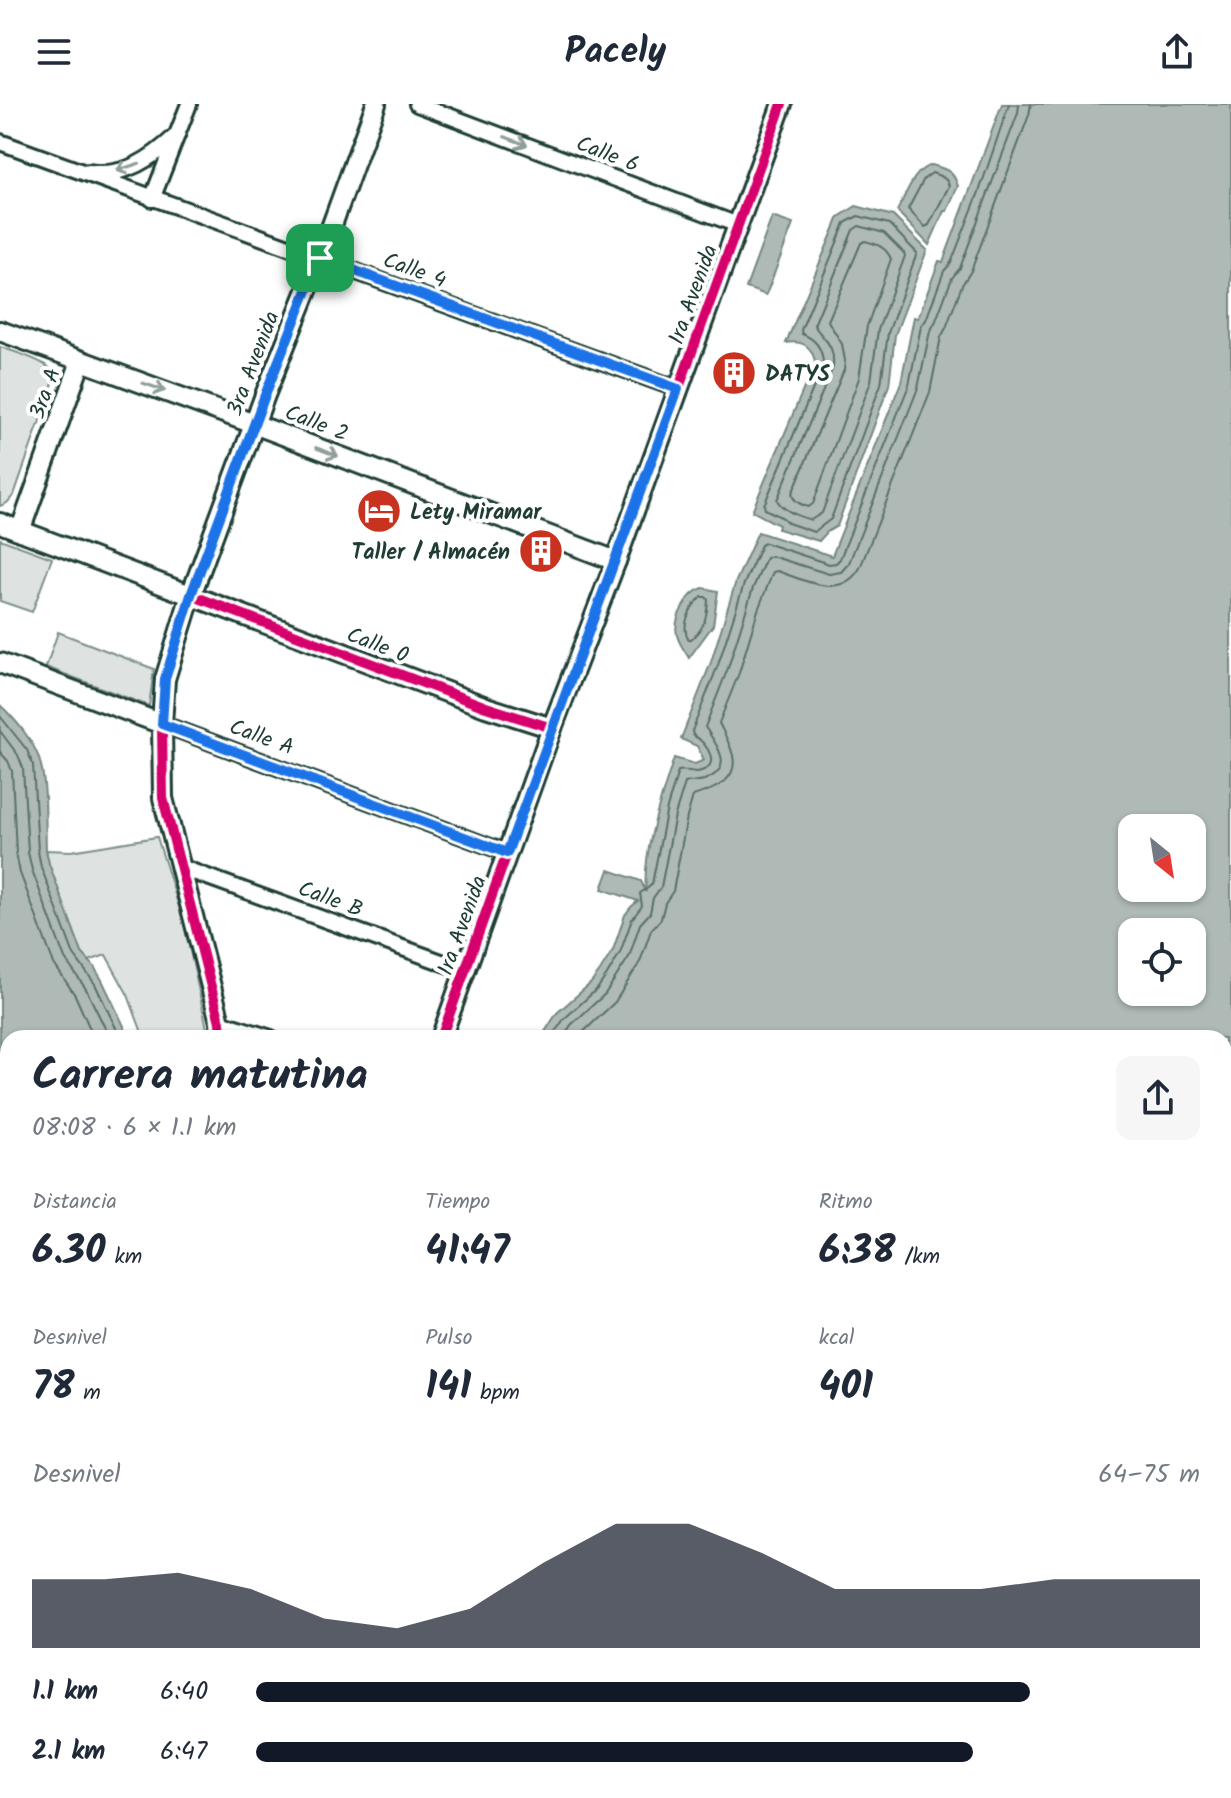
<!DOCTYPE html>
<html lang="es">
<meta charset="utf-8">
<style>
:root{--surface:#fff;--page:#f6f6f7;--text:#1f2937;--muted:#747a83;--accent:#111827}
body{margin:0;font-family:Kalam,sans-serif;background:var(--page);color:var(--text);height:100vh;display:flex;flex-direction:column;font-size:30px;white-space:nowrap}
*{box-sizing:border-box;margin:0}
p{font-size:26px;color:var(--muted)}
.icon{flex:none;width:44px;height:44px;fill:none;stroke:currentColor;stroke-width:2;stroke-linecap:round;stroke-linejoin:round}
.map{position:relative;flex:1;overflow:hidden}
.panel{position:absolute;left:0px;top:926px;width:1232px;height:768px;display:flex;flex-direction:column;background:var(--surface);border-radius:24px 24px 0 0;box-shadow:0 2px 6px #0004}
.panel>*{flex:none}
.needle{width:52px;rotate:150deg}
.controls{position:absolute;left:1118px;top:710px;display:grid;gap:16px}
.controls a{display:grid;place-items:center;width:88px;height:88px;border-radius:16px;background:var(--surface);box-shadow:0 2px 6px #0004;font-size:40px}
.pin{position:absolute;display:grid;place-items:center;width:68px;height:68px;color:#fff;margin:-34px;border-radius:16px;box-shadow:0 4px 12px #0006}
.round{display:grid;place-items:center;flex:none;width:84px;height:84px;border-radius:16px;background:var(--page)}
.head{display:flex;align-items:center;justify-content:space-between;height:136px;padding:0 32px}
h1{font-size:44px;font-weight:800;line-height:60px}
.metrics{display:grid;grid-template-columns:repeat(3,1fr);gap:12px;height:136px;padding:8px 32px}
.metrics div{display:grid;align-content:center}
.metrics b{font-size:40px;font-weight:800}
.metrics small{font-size:22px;font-weight:400}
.metrics p{font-size:22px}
.chart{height:224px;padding:16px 32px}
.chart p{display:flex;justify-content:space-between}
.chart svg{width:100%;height:144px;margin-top:8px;fill:var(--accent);opacity:.7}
ul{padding:0 32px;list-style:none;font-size:26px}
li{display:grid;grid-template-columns:128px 96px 1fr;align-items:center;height:60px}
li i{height:20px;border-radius:10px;background:var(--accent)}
header{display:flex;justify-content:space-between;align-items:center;height:104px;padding:0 32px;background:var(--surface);font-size:36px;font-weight:800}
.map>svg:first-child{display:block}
.green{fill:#dee3e2;stroke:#7e908b;stroke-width:2}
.water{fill:#afbab7;stroke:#758883;stroke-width:2;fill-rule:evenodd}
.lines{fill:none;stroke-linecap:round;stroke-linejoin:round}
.shore{stroke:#596f68;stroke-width:2}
.street-casing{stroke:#1f3d34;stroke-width:20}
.secondary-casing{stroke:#1f3d34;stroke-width:24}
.street{stroke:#fff;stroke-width:14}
.secondary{stroke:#fff;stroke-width:18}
.cycleway-casing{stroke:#fff;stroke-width:15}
.cycleway{stroke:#d6006c;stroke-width:10}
.oneway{stroke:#8f9e9a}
.route-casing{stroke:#fff;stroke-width:16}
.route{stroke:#1a73e8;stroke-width:10}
.labels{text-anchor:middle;stroke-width:8;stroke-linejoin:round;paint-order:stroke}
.street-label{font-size:22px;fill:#1f3d34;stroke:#fff}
.poi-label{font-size:22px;font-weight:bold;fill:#1f3d34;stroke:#fff;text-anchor:start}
</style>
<header><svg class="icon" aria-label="menu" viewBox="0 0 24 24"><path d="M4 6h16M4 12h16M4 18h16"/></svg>Pacely<svg class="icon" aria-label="share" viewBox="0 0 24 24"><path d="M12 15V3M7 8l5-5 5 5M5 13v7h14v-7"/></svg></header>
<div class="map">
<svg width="1231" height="1694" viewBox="0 0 1231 1694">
<rect width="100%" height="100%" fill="#fff"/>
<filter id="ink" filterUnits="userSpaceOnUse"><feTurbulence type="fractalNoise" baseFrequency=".0125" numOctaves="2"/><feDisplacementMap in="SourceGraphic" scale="16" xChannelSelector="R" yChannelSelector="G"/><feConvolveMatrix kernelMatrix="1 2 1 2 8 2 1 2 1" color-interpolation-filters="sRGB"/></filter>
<g filter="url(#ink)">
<!-- green -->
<g class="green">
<path d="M0 243C12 247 43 256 50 265 54 270 53 273 53 279L14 391 7 399 0 402Z"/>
<path d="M0 435 52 454 32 508 0 497Z"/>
<path d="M58 528 154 565 149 602 46 563Z"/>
<path d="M157 733 184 819 208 929 144 934 128 891 106 851 89 857 82 849 49 760 46 746 71 747Z"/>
</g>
<!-- water -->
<g class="water">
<path d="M1002 0H1231V1694H0V601C15 615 35 638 40 658 47 680 45 722 46 746L49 760 82 849 93 861 102 876 124 922 125 934H8V1686H1224V934H541L557 909 591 879 600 867 613 846 625 811 631 803 638 797 602 785 609 766 641 777 646 788C642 749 662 691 674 654L695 660 704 656 697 642 681 635 711 558 736 477 758 428 832 452 901 278 914 213 918 214 939 157 943 158ZM1132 724H1192V784H1132ZM1132 828H1192V888H1132Z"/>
<path d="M932 61C947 66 953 66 958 82L947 107H944L929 141 897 107C905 93 914 64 932 61Z"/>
<path d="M856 102 893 112 927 146 895 231 889 281 837 422 827 428 819 437 778 425 779 421 752 407 815 258C812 242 803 236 786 239L839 113Z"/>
<path d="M772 113 793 120 766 191 746 184Z"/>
<path d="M703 484 718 487 713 521 689 554C685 547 679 540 677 531 673 515 687 489 703 484Z"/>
</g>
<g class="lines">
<!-- shore -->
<g class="shore">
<path d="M932 69C940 72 947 73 949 82L929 121 925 123 908 105 924 75Z"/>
<path d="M858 112 889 120 917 149 888 229 881 280 831 415 814 428 788 419 783 414 765 405 764 401 823 261C823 245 816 235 802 230L801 226 845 119Z"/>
<path d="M859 122 884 129 904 149 905 152 878 226 871 277 822 409 811 416C799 412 783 407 777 396L833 263C835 239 824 237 814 221L853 126Z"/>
<path d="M865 137C877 140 886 143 891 155L867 222 859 274 813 400 808 403C802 401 793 397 792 390L844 266 845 257 842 240 828 217 861 139Z"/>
<path d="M702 493H706L708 496C707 512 704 528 689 536 680 523 690 502 702 493Z"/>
<path d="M0 612 27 646 33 661 38 747 41 763 74 851 95 880 116 924 117 934"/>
<path d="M0 627 18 651 23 664 28 748 32 766 65 855 86 885 106 926 107 934"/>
<path d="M0 648 8 657 12 667 16 749 20 769 54 860 75 891 94 934"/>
<path d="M551 934 564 915 597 885 607 871 620 849 632 815 642 802 640 789 648 784 652 780 667 704 678 667C685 665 689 668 697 668 723 664 708 639 693 631L692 627 718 561 744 480 761 441 765 439 829 460 836 459 840 455 909 281 921 222 926 216 944 167 951 159 979 88 1009 0"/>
<path d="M563 934 571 921 605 890 629 853 640 820 650 809 653 794 661 783 675 711 685 679C691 677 697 678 704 676 737 664 716 640 705 623L728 564 753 484 766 454 771 452 829 470 841 468 849 459 918 284 930 227 935 219 952 174 960 164 1018 9 1019 0"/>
<path d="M577 934 615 898 640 858 651 826 661 815 665 799 673 787 687 713 693 692C701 689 710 687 718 682 747 665 729 640 719 619L739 569 758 506 773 468 777 467C805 476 840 497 860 464L930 288 941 233 946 224 962 181 971 167 1029 11 1031 0"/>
</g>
<!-- street casing -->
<g class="street-casing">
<g id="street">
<path d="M417 0 738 121"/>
<path d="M0 38 678 285"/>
<path d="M89 68C125 74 152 54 177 31"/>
<path d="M152 95 189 0"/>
<path d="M162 620 507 749"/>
<path d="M180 763 466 867"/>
<path d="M220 918 271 934"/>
</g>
</g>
<!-- secondary casing -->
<g class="secondary-casing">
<g id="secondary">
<path d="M0 227 254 320 616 457"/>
<path d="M0 419 486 603 552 624"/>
<path d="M20 427 81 257"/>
<path d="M0 559 162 620"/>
<path d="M221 934 220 918 163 694 162 620 165 575 191 491 265 291 320 154 376 0"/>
<path d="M441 934 552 624 616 457 782 0"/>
</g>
</g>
<!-- street -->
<use href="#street" class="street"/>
<!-- secondary -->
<use href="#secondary" class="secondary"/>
<!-- cycleway casing -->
<g class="cycleway-casing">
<g id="cycleway">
<path d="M221 934 220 918 163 694 162 620 165 575 191 491 486 603 552 624"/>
<path d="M441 934 552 624 616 457 782 0"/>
</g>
</g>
<!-- cycleway -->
<use href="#cycleway" class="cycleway"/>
</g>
<!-- one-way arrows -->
<defs><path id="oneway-shaft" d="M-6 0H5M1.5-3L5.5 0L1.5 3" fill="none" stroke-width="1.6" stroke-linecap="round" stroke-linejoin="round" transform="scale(2)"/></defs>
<g class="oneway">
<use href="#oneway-shaft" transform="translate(516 37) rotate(21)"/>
<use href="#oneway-shaft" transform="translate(128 63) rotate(162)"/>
<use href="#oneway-shaft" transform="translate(154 283) rotate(19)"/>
<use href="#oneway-shaft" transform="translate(327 348) rotate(21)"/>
</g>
</g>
<g class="lines" filter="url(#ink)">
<!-- route casing -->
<g class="route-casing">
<path id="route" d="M320 154 678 285 507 749 162 620 165 575 191 491 265 291Z"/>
</g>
<!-- route -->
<use href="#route" class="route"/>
</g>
<!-- icons -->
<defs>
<g id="building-disc" transform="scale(2.3)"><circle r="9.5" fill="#c8321e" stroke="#fff"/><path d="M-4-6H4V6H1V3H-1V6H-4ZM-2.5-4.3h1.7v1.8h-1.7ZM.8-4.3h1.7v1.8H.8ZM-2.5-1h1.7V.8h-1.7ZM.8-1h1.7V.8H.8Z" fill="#fff"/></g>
<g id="hotel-disc" transform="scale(2.3)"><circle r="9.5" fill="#c8321e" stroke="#fff"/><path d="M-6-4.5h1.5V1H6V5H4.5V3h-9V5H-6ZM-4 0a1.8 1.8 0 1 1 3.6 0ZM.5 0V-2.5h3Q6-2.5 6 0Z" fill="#fff"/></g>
</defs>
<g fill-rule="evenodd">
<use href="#building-disc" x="734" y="269"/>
<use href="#hotel-disc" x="379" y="407"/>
<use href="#building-disc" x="541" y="447"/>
</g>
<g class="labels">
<!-- street labels -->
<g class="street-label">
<text transform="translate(608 49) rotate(21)" y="8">Calle 6</text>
<text transform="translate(415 165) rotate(20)" y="8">Calle 4</text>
<text transform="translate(692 190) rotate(-70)" y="8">1ra Avenida</text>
<text transform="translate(252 259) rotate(-69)" y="8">3ra Avenida</text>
<text transform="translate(44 289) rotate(-70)" y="8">3ra A</text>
<text transform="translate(317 318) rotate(21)" y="8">Calle 2</text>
<text transform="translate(378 540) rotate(21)" y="8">Calle 0</text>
<text transform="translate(262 632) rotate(20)" y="8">Calle A</text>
<text transform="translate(331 794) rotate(20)" y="8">Calle B</text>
<text transform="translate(461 821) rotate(-70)" y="8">1ra Avenida</text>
</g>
<!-- poi labels -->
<g class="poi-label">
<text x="765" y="277">DATYS</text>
<text x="410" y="415">Lety Miramar</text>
<text x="510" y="455" text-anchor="end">Taller / Almacén</text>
</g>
</g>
</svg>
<div class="controls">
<a><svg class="needle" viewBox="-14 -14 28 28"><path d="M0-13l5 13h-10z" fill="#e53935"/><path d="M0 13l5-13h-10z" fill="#747a83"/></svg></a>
<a><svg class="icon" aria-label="locate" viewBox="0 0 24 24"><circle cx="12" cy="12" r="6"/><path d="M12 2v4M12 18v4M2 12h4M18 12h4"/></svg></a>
</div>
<div class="pin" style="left:320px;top:154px;background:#1e9e55"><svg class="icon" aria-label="arrive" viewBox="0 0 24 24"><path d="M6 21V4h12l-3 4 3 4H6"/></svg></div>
<section class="panel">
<div class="head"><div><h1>Carrera matutina</h1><p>08:08 · 6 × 1.1 km</p></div><a class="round"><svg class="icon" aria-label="share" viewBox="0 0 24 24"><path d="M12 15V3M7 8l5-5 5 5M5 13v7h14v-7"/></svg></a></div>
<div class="metrics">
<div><p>Distancia</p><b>6.30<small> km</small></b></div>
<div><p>Tiempo</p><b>41:47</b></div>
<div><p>Ritmo</p><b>6:38<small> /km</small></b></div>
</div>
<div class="metrics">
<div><p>Desnivel</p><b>78<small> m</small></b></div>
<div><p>Pulso</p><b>141<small> bpm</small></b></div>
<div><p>kcal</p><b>401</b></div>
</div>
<div class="chart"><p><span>Desnivel</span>64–75 m</p>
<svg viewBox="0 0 160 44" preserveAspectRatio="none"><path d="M0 44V23L10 23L20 21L30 26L40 35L50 38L60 32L70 18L80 6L90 6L100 15L110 26L120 26L130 26L140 23L150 23L160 23V44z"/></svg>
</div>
<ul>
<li><b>1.1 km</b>6:40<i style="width:82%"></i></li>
<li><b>2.1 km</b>6:47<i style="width:76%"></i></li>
</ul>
</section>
</div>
